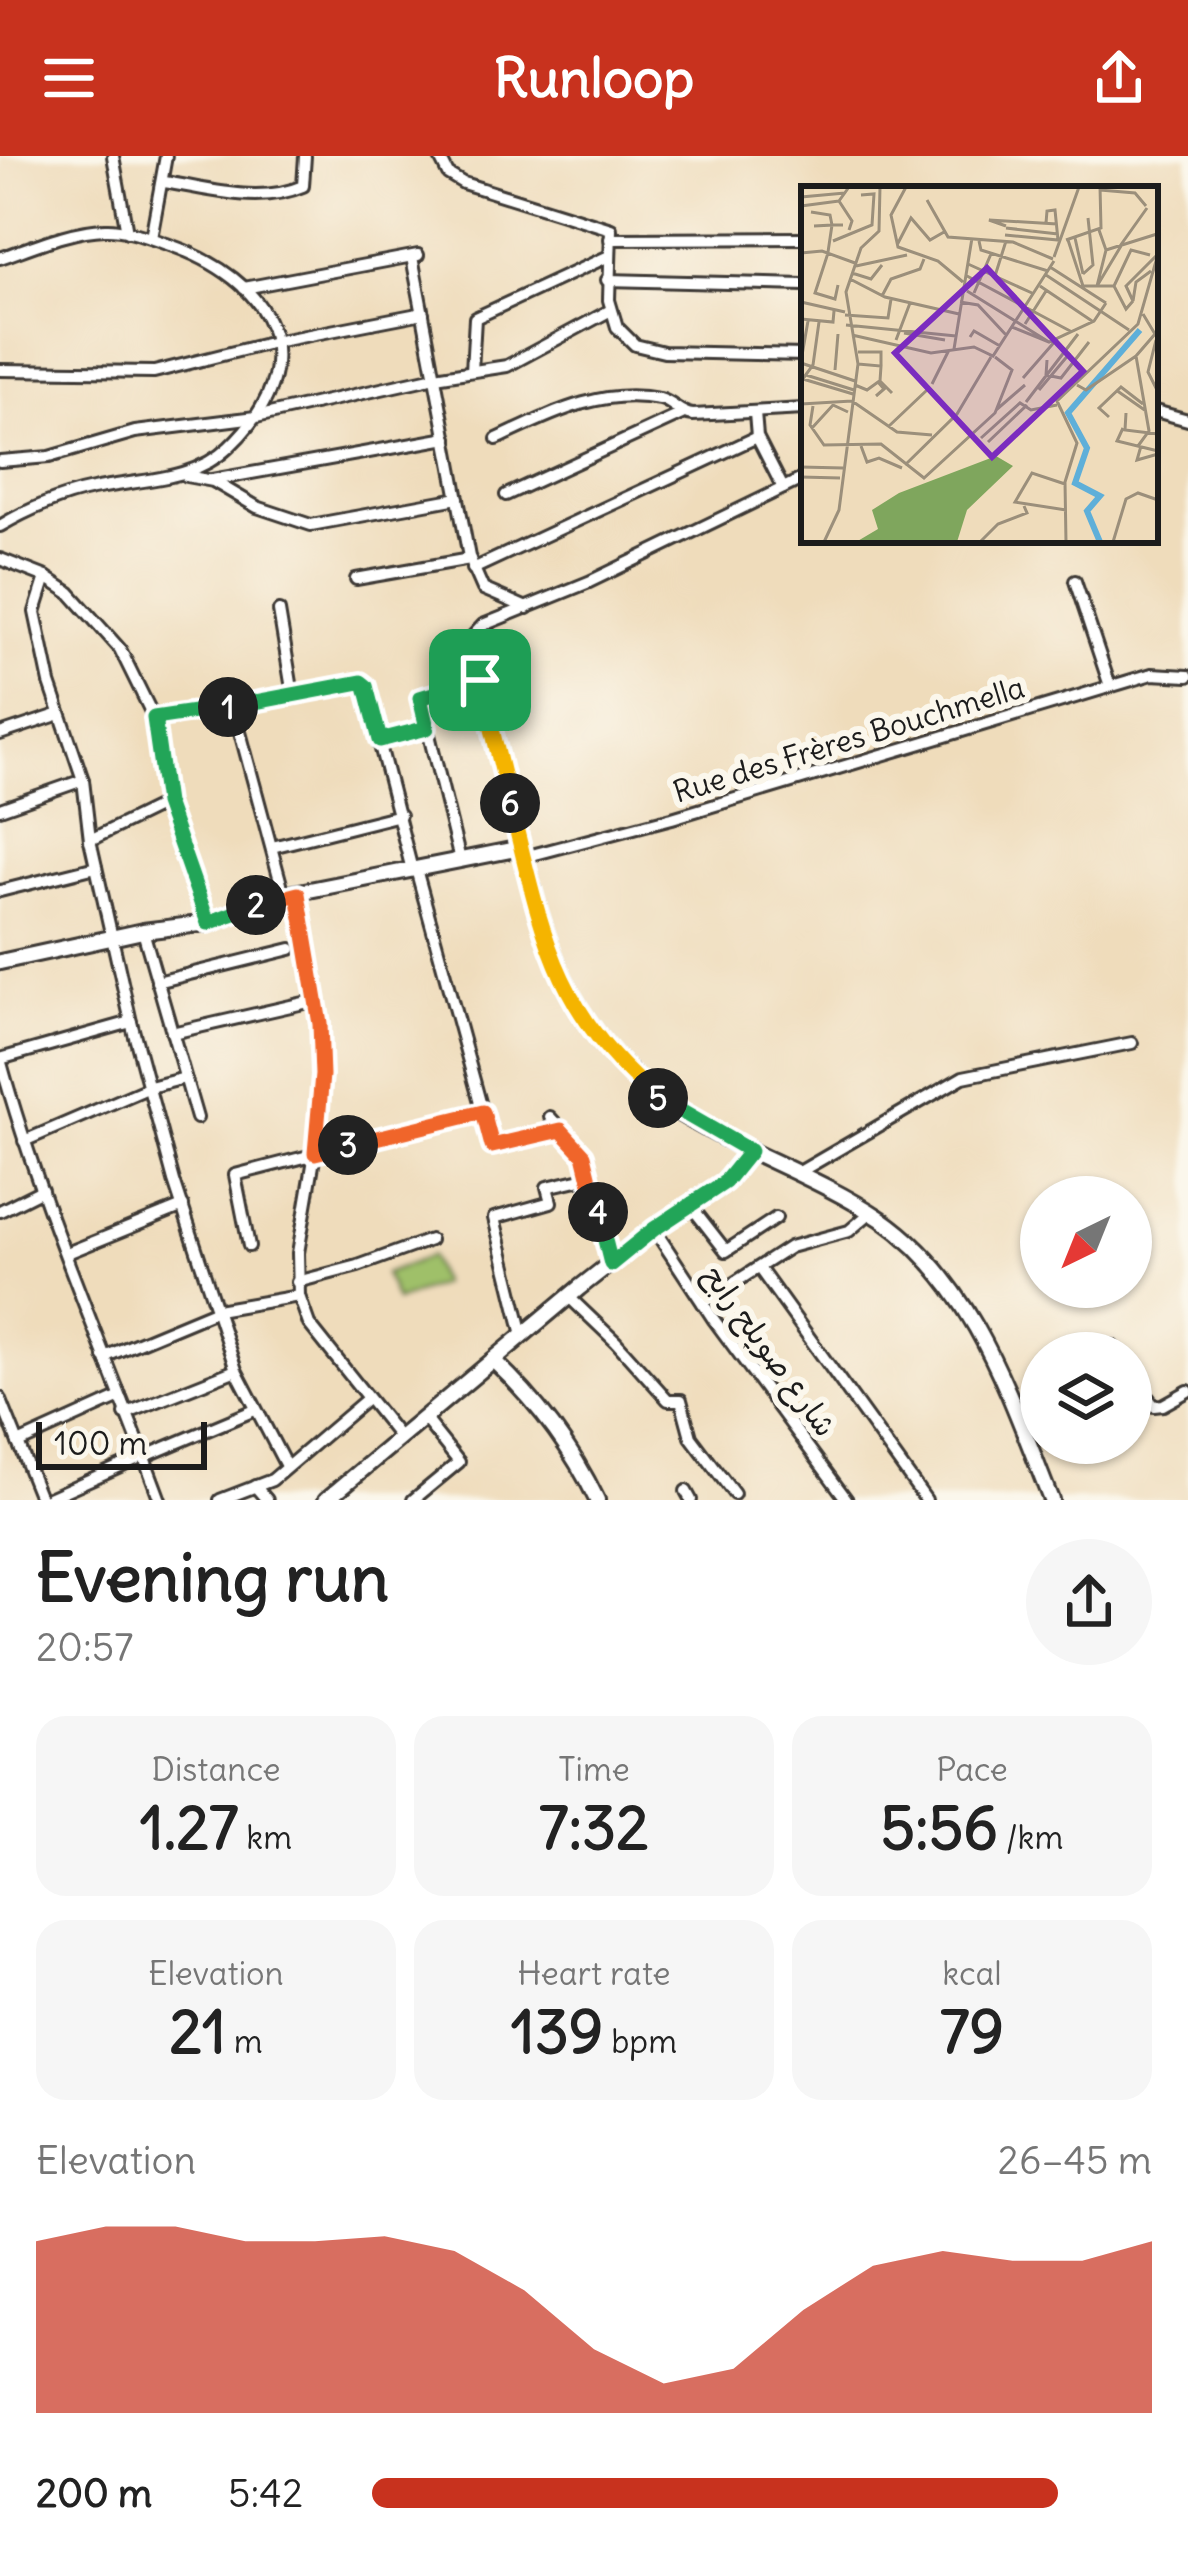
<!DOCTYPE html>
<meta charset="utf-8">
<style>
:root{--surface:#fff;--page:#f6f6f6;--text:#222;--muted:#767676;--accent:#c8321e}
body{margin:0;font-family:Delius,"Playpen Sans Arabic",sans-serif;background:var(--page);color:var(--text);height:100vh;display:flex;flex-direction:column;font-size:45px;white-space:nowrap}
*{box-sizing:border-box;margin:0}
p{font-size:39px;color:var(--muted)}
.icon{flex:none;width:66px;height:66px;fill:none;stroke:currentColor;stroke-width:2;stroke-linecap:round;stroke-linejoin:round}
.map{position:relative;height:1344px;overflow:hidden}
.details{display:flex;flex-direction:column;background:var(--surface);flex:1}
.details>*{flex:none}
.needle{width:78px;rotate:223deg}
.buttons{position:absolute;left:1020px;top:1020px;display:grid;gap:24px}
.buttons a{display:grid;place-items:center;width:132px;height:132px;border-radius:50%;background:var(--surface);box-shadow:0 3px 9px #0004;font-size:60px}
.scale{position:absolute;left:36px;bottom:30px;width:171px;box-sizing:border-box;padding-left:12px;border:6px solid #1c1c1c;border-top:0;font-size:33px;line-height:42px;white-space:nowrap;color:#1c1c1c;-webkit-text-stroke:9px #fbf7ec;paint-order:stroke}
.pin{position:absolute;display:grid;place-items:center;width:102px;height:102px;color:#fff;margin:-51px;border-radius:24px;box-shadow:0 6px 18px #0006}
.km{position:absolute;width:60px;height:60px;margin:-30px;border-radius:50%;background:#222;color:#fff;font-size:33px;line-height:60px;text-align:center}
.round{display:grid;place-items:center;flex:none;width:126px;height:126px;border-radius:63px;background:var(--page)}
.head{display:flex;align-items:center;justify-content:space-between;height:204px;padding:0 36px}
h1{font-size:66px;font-weight:800;line-height:90px}
.stats{display:grid;grid-template-columns:repeat(3,1fr);gap:18px;height:204px;padding:12px 36px}
.stats div{display:grid;align-content:center;border-radius:30px;background:var(--page);text-align:center}
.stats b{font-size:60px;font-weight:800}
.stats small{font-size:33px;font-weight:400}
.stats p{font-size:33px}
.chart{height:336px;padding:24px 36px}
.chart p{display:flex;justify-content:space-between}
.chart svg{width:100%;height:216px;margin-top:12px;fill:var(--accent);opacity:.7}
ul{padding:0 36px;list-style:none;font-size:39px}
li{display:grid;grid-template-columns:192px 144px 1fr;align-items:center;height:90px}
li i{height:30px;border-radius:15px;background:var(--accent)}
header{display:flex;justify-content:space-between;align-items:center;height:156px;padding:0 36px;background:var(--accent);color:#fff;font-size:54px;font-weight:800}
.map>svg:first-child{display:block}
.green{fill:#9fc069;stroke:#5e6e42;stroke-width:3}
.lines{fill:none;stroke-linecap:round;stroke-linejoin:round}
.minor-casing{stroke:#3c3934;stroke-width:16}
.major-casing{stroke:#3c3934;stroke-width:20}
.minor{stroke:#fff;stroke-width:10}
.major{stroke:#fff;stroke-width:14}
.split-1-casing{stroke:#fff;stroke-width:24}
.split-2-casing{stroke:#fff;stroke-width:24}
.split-3-casing{stroke:#fff;stroke-width:24}
.split-4-casing{stroke:#fff;stroke-width:24}
.split-5-casing{stroke:#fff;stroke-width:24}
.split-6-casing{stroke:#fff;stroke-width:24}
.split-7-casing{stroke:#fff;stroke-width:24}
.split-1{stroke:#22a559;stroke-width:15}
.split-2{stroke:#22a559;stroke-width:15}
.split-3{stroke:#f0652b;stroke-width:15}
.split-4{stroke:#f0652b;stroke-width:15}
.split-5{stroke:#22a559;stroke-width:15}
.split-6{stroke:#f5b400;stroke-width:15}
.split-7{stroke:#f5b400;stroke-width:15}
.labels{text-anchor:middle;stroke-width:12;stroke-linejoin:round;paint-order:stroke}
.street-label{font-size:30px;fill:#1c1c1c;stroke:#fbf7ec}
.inset-river{fill:none;stroke:#5eafd9;stroke-width:6}
.inset-road{fill:none;stroke:#9b8f7b;stroke-width:3}
.view{fill:#7b2cbf;fill-opacity:0.15;stroke:#7b2cbf;stroke-width:6}
.inset-edge{fill:none;stroke:#1c1c1c;stroke-width:6}
</style>
<header><svg class="icon" aria-label="menu" viewBox="0 0 24 24"><path d="M4 6h16M4 12h16M4 18h16"/></svg>Runloop<svg class="icon" aria-label="share" viewBox="0 0 24 24"><path d="M12 15V3M7 8l5-5 5 5M5 13v7h14v-7"/></svg></header>
<div class="map">
<svg width="1188" height="1344" viewBox="0 0 1188 1344">
<rect width="100%" height="100%" fill="#fbf7ec"/>
<filter id="ink" filterUnits="userSpaceOnUse"><feTurbulence type="fractalNoise" baseFrequency=".00833" numOctaves="2"/><feDisplacementMap in="SourceGraphic" scale="24" xChannelSelector="R" yChannelSelector="G"/><feConvolveMatrix kernelMatrix="1 2 1 2 8 2 1 2 1" color-interpolation-filters="sRGB"/></filter>
<filter id="wash" filterUnits="userSpaceOnUse"><feTurbulence type="fractalNoise" baseFrequency=".004" numOctaves="4" result="noise"/><feDisplacementMap in="SourceGraphic" scale="48" xChannelSelector="R" yChannelSelector="G"/><feGaussianBlur stdDeviation="2.7" result="paint"/><feColorMatrix in="noise" values="0 0 0 0 0 0 0 0 0 0 0 0 0 0 0 0 0 1.4 0 .05"/><feComposite in="paint" operator="in"/></filter>
<g filter="url(#wash)">
<rect width="100%" height="100%" fill="#efdcbb"/>
<!-- green -->
<path class="green" d="M430 1100 441 1128 396 1145 385 1118Z"/>
</g>
<g filter="url(#ink)">
<g class="lines">
<!-- minor casing -->
<g class="minor-casing">
<g id="minor">
<path d="M113 0 127 76"/>
<path d="M439 0 448 18 463 27 611 73 609 144 617 171 635 189 664 196 804 199"/>
<path d="M164 26C210 33 259 49 303 30L305 0"/>
<path d="M151 82 166 0"/>
<path d="M610 83 804 82"/>
<path d="M412 101 469 401 483 433 527 452"/>
<path d="M0 102C32 91 71 74 105 73 125 72 149 82 167 88 271 123 319 205 229 291 193 326 139 323 93 333 62 339 27 354 0 370"/>
<path d="M607 124 804 129"/>
<path d="M244 132 418 99"/>
<path d="M0 214 154 216 274 186 423 157"/>
<path d="M472 215 475 162 609 100"/>
<path d="M1155 255 1188 264"/>
<path d="M755 257 757 281 783 332"/>
<path d="M497 283C549 259 600 231 660 243 673 246 679 258 693 259L804 253"/>
<path d="M0 305 49 301 135 276 256 261 435 221 507 210 611 154"/>
<path d="M186 320 213 325 257 351 311 369 458 342"/>
<path d="M212 324 447 282"/>
<path d="M506 339 682 258"/>
<path d="M0 403 46 421 70 437 120 493 154 562 166 647 208 767"/>
<path d="M473 413 757 281"/>
<path d="M46 421 35 456 50 527 83 624 90 684 131 866 174 1025 236 1214 286 1310"/>
<path d="M356 423 470 403"/>
<path d="M1075 425 1110 530"/>
<path d="M279 455 293 539"/>
<path d="M233 550 284 739"/>
<path d="M154 562 364 527 412 714"/>
<path d="M0 578 60 558"/>
<path d="M380 584 427 571"/>
<path d="M0 653 83 624"/>
<path d="M90 684 166 647"/>
<path d="M272 691 400 659"/>
<path d="M521 692 471 482 483 469 589 426 804 322"/>
<path d="M524 701 672 662 1152 518 1188 520"/>
<path d="M460 704 420 542 480 524"/>
<path d="M416 713 492 990 561 973"/>
<path d="M0 735 96 711"/>
<path d="M298 738 319 859 322 919 315 997 298 1097 299 1140 309 1168 400 1282"/>
<path d="M143 775 197 962"/>
<path d="M157 826 291 793"/>
<path d="M131 866 0 903C41 1053 106 1197 160 1344"/>
<path d="M172 877 317 844"/>
<path d="M550 961 584 999 611 1108"/>
<path d="M24 985 150 931 185 922"/>
<path d="M796 1018 963 921 1132 887"/>
<path d="M691 1050 726 1095 776 1062"/>
<path d="M0 1055 42 1034"/>
<path d="M654 1073 714 1164 847 1344"/>
<path d="M249 1090 235 1019 483 955"/>
<path d="M67 1097 183 1050"/>
<path d="M759 1112 926 1344"/>
<path d="M297 1126 358 1110 430 1084"/>
<path d="M569 1141 616 1186 668 1244H681L691 1281 734 1338"/>
<path d="M703 1147 790 1091 849 1075 870 1057"/>
<path d="M523 1179 494 1062 551 1046 547 1031 590 1021"/>
<path d="M1112 1190 1117 1197"/>
<path d="M104 1201 217 1154 299 1140"/>
<path d="M1131 1217 1154 1250 1163 1249 1188 1235"/>
<path d="M0 1242 41 1344"/>
<path d="M125 1258 236 1214"/>
<path d="M18 1287 118 1242"/>
<path d="M143 1301 255 1254"/>
<path d="M255 1330 267 1344"/>
<path d="M686 1335 691 1344"/>
<path d="M44 1344 143 1300"/>
<path d="M220 1344 272 1324 367 1243"/>
<path d="M413 1344 459 1306 424 1262"/>
</g>
</g>
<!-- major casing -->
<g class="major-casing">
<g id="major">
<path d="M0 806 143 775 208 767 284 739 521 692C551 808 571 872 668 950 735 994 814 1018 881 1063 976 1129 1010 1242 1051 1344"/>
<path d="M493 1204C537 1245 571 1290 597 1344"/>
<path d="M326 1344 579 1132 654 1073 725 1026 750 995"/>
</g>
</g>
<!-- minor -->
<use href="#minor" class="minor"/>
<!-- major -->
<use href="#major" class="major"/>
</g>
</g>
<g class="lines" filter="url(#ink)">
<!-- split-1 casing -->
<g class="split-1-casing">
<path id="split-1" d="M228 551 361 526 366 530 380 584 427 572 420 542 480 524"/>
</g>
<!-- split-2 casing -->
<g class="split-2-casing">
<path id="split-2" d="M228 551 154 562 166 647 208 767 256 749"/>
</g>
<!-- split-3 casing -->
<g class="split-3-casing">
<path id="split-3" d="M256 749 298 738 320 868 322 919 315 997 348 989"/>
</g>
<!-- split-4 casing -->
<g class="split-4-casing">
<path id="split-4" d="M348 989 483 956 492 990 561 974 584 999 598 1056"/>
</g>
<!-- split-5 casing -->
<g class="split-5-casing">
<path id="split-5" d="M598 1056 611 1108 654 1073 725 1026 750 995 658 942"/>
</g>
<!-- split-6 casing -->
<g class="split-6-casing">
<path id="split-6" d="M510 647C541 770 553 857 658 942"/>
</g>
<!-- split-7 casing -->
<g class="split-7-casing">
<path id="split-7" d="M480 524 510 647"/>
</g>
<!-- split-1 -->
<use href="#split-1" class="split-1"/>
<!-- split-2 -->
<use href="#split-2" class="split-2"/>
<!-- split-3 -->
<use href="#split-3" class="split-3"/>
<!-- split-4 -->
<use href="#split-4" class="split-4"/>
<!-- split-5 -->
<use href="#split-5" class="split-5"/>
<!-- split-6 -->
<use href="#split-6" class="split-6"/>
<!-- split-7 -->
<use href="#split-7" class="split-7"/>
</g>
<g class="labels">
<!-- street labels -->
<g class="street-label">
<text transform="translate(849 584) rotate(-17)" y="10">Rue des Frères Bouchmella</text>
<text transform="translate(769 1195) rotate(54)" y="10">شارع صويلح رابح</text>
</g>
</g>
<!-- overview -->
<g transform="translate(801 30)">
<rect width="357" height="357" fill="#efdcbb"/>
<path d="M195 270 212 280 166 324 156 356H55L77 343 71 324 98 307Z" fill="#7fa65d"/>
<path class="inset-river" d="M299 356 286 325 299 310 274 297 286 262 267 227 339 144"/>
<path class="inset-road" d="M105 1 90 29 97 61 137 75 162 96M299 4 334 7 345 20M0 11 44 7M126 14 147 51 212 56 252 73M0 20 38 15M10 26 29 29 31 39 13 40M205 40 188 34 256 38M205 42 257 48M48 44 51 35 38 15 48 1M204 49 257 54 254 24 246 25 245 37M274 52 282 88M265 54 300 42 299 1M267 54 282 100H313L325 123 332 115M32 55 71 39 73 8 60 9M178 55 180 64 247 85M96 59 110 32 129 54 143 46M319 60 346 22M305 64 356 48M27 66 31 39H42M0 67 21 65 54 77M27 67 14 107 34 113 37 99M253 71 278 1M167 78 231 107M55 80 106 69M249 81 305 117M51 87 70 93 81 79M282 88 292 79 287 32M245 89 328 144M166 90 271 146M194 90 205 55M49 93 84 111 158 128M239 100 291 135M296 100 305 64 298 44M296 100 320 60M313 100 330 64 349 69M166 105 248 156M173 107 190 68M81 110 90 93 119 83 123 73M332 115 325 100 357 68M332 115 335 96 350 85M0 116 44 126M159 116 177 119 206 150M44 129 87 132 90 113M0 133 32 136 33 125M224 138 245 105M45 139 155 150M211 141 248 156 293 135 305 117M103 147 144 154M51 149 130 167 173 161 192 170 253 75M169 151 173 145 199 160M95 154 109 117M355 154 347 186 357 206M153 163 171 52M57 166H80V180M246 174 245 189 260 192 288 156M0 175 7 135M0 177 54 195M57 178 80 180 79 195 91 207M34 184 37 148M5 189 53 204M222 192 256 153M2 193 52 208M1 194 12 179 18 136M131 198 148 164M54 199 66 204 77 196 83 203 75 210M276 199 285 204 335 170M238 204 269 167M315 204 345 225M51 215 96 246 131 249M225 216 277 148M0 218 51 215M12 220 9 239 23 259 80 258 123 292 194 227 211 184 194 171M195 224 224 199M325 227 324 244 357 248M308 231 298 222 320 201 342 218M88 240 126 204M11 242 32 219 47 226M322 242 316 255 357 265M180 252 219 217 230 224 256 219M187 256 226 219M60 260 66 276 78 272 101 282M337 260 348 245 335 170 354 148 342 128M340 260 336 274 357 268M104 279 156 228 190 171M0 281 42 282M0 291 39 292M264 298 231 287 214 316 265 324M23 356 38 324 57 178 45 106 60 62 78 45 79 1M179 356 197 338 226 327 223 320M265 356 264 296 276 257 256 215 337 138 357 68M312 356 325 313 337 307 357 314"/>
<path class="view" d="M186 82 282 185 191 271 94 167Z"/>
<rect width="357" height="357" class="inset-edge"/>
</g>
</svg>
<div class="buttons">
<a><svg class="needle" viewBox="-14 -14 28 28"><path d="M0-13l5 13h-10z" fill="#e53935"/><path d="M0 13l5-13h-10z" fill="#767676"/></svg></a>
<a><svg class="icon" aria-label="layers" viewBox="0 0 24 24"><path d="M12 4l9 5-9 5-9-5zM3 14l9 5 9-5"/></svg></a>
</div>
<div class="scale">100 m</div>
<div class="pin" style="left:480px;top:524px;background:#1e9e55"><svg class="icon" aria-label="arrive" viewBox="0 0 24 24"><path d="M6 21V4h12l-3 4 3 4H6"/></svg></div>
<b class="km" style="left:228px;top:551px">1</b>
<b class="km" style="left:256px;top:749px">2</b>
<b class="km" style="left:348px;top:989px">3</b>
<b class="km" style="left:598px;top:1056px">4</b>
<b class="km" style="left:658px;top:942px">5</b>
<b class="km" style="left:510px;top:647px">6</b>
</div>
<section class="details">
<div class="head"><div><h1>Evening run</h1><p>20:57</p></div><a class="round"><svg class="icon" aria-label="share" viewBox="0 0 24 24"><path d="M12 15V3M7 8l5-5 5 5M5 13v7h14v-7"/></svg></a></div>
<div class="stats">
<div><p>Distance</p><b>1.27<small> km</small></b></div>
<div><p>Time</p><b>7:32</b></div>
<div><p>Pace</p><b>5:56<small> /km</small></b></div>
</div>
<div class="stats">
<div><p>Elevation</p><b>21<small> m</small></b></div>
<div><p>Heart rate</p><b>139<small> bpm</small></b></div>
<div><p>kcal</p><b>79</b></div>
</div>
<div class="chart"><p><span>Elevation</span>26–45 m</p>
<svg viewBox="0 0 160 44" preserveAspectRatio="none"><path d="M0 44V9L10 6L20 6L30 9L40 9L50 8L60 11L70 19L80 31L90 38L100 35L110 23L120 14L130 11L140 13L150 13L160 9V44z"/></svg>
</div>
<ul>
<li><b>200 m</b>5:42<i style="width:88%"></i></li>
</ul>
</section>
